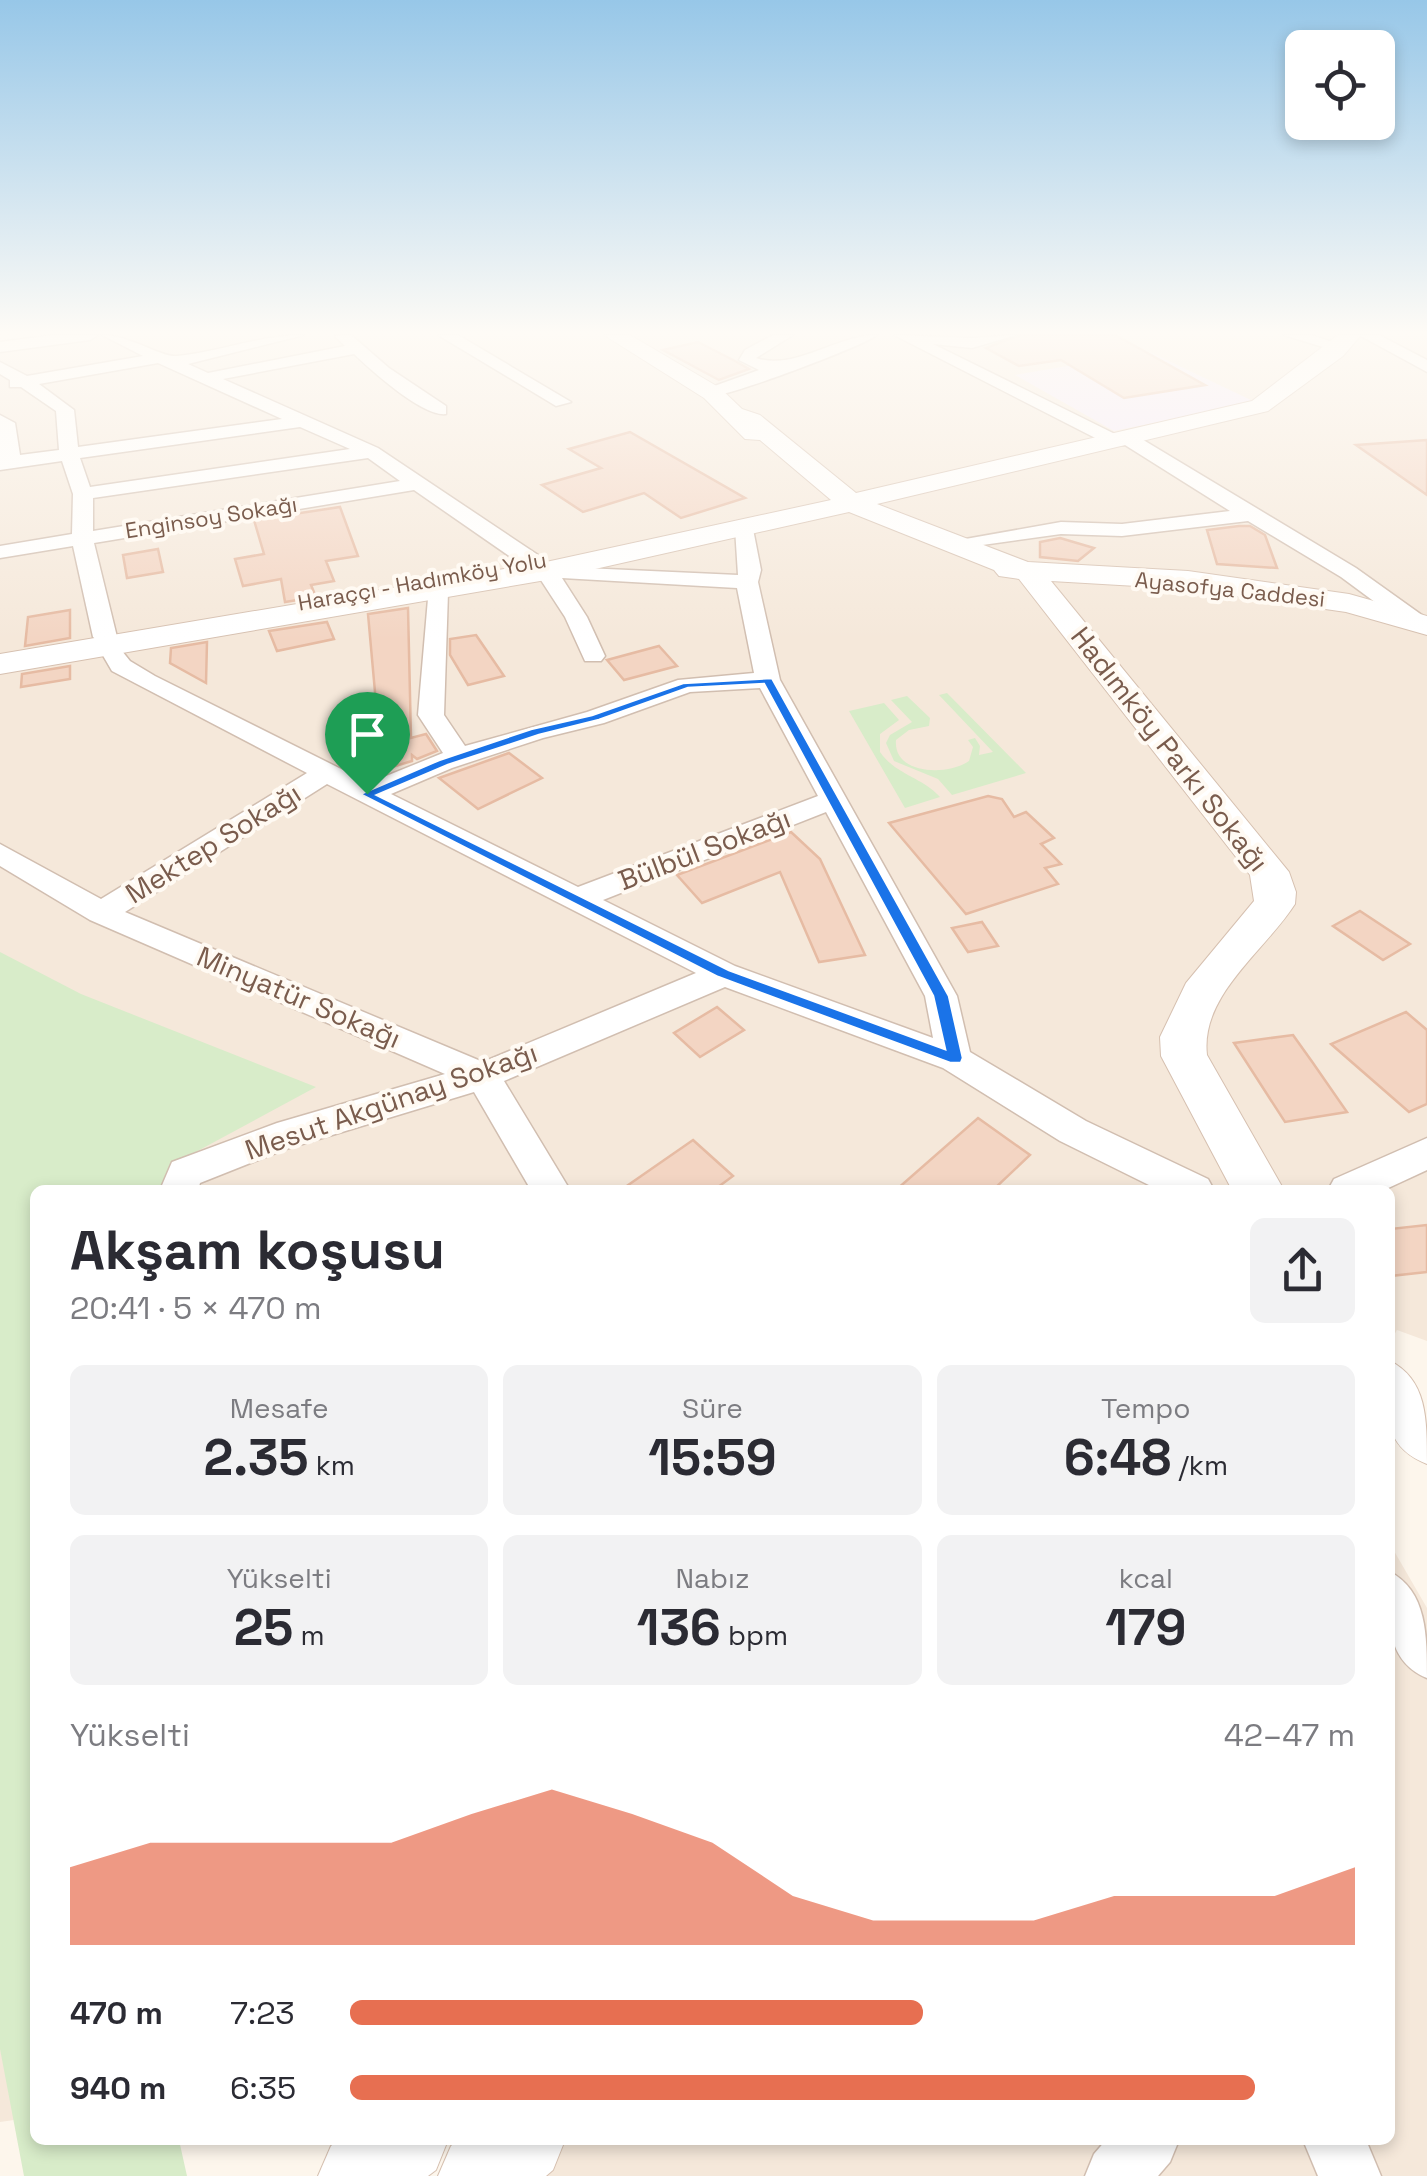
<!DOCTYPE html>
<html lang="tr">
<meta charset="utf-8">
<style>
:root{--surface:#fff;--page:#f2f2f3;--text:#2b2b33;--muted:#7c7c81;--accent:#e76f51}
body{margin:0;font-family:"Space Grotesk",sans-serif;background:var(--page);color:var(--text);height:100vh;display:flex;flex-direction:column;font-size:38px;white-space:nowrap}
*{box-sizing:border-box;margin:0}
p{font-size:32px;color:var(--muted)}
.icon{flex:none;width:55px;height:55px;fill:none;stroke:currentColor;stroke-width:2;stroke-linecap:round;stroke-linejoin:round}
.map{position:relative;flex:1;overflow:hidden}
.panel{position:absolute;left:30px;top:1185px;width:1365px;height:960px;display:flex;flex-direction:column;background:var(--surface);border-radius:15px;box-shadow:0 5px 15px #0003}
.panel>*{flex:none}
.tools{position:absolute;left:1285px;top:30px;display:grid;gap:20px}
.tools a{display:grid;place-items:center;width:110px;height:110px;border-radius:15px;background:var(--surface);box-shadow:0 5px 15px #0003;font-size:50px}
.pin{position:absolute;display:grid;place-items:center;width:85px;height:85px;color:#fff;margin:-102px -42px;border-radius:50% 50% 50% 0;rotate:-45deg;box-shadow:0 0 10px #0007}
.pin .icon{rotate:45deg}
.round{display:grid;place-items:center;flex:none;width:105px;height:105px;border-radius:15px;background:var(--page)}
.summary{display:flex;align-items:center;justify-content:space-between;height:170px;padding:0 40px}
h1{font-size:55px;font-weight:700;line-height:75px}
.figures{display:grid;grid-template-columns:repeat(3,1fr);gap:15px;height:170px;padding:10px 40px}
.figures div{display:grid;align-content:center;border-radius:15px;background:var(--page);text-align:center}
.figures b{font-size:50px;font-weight:700}
.figures small{font-size:28px;font-weight:400}
.figures p{font-size:28px}
.chart{height:280px;padding:20px 40px}
.chart p{display:flex;justify-content:space-between}
.chart svg{width:100%;height:180px;margin-top:10px;fill:var(--accent);opacity:.7}
ul{padding:0 40px;list-style:none;font-size:32px}
li{display:grid;grid-template-columns:160px 120px 1fr;align-items:center;height:75px}
li i{height:25px;border-radius:12px;background:var(--accent)}
.map>svg:first-child{display:block}
.residential{fill:#f5e8da}
.education{fill:#f3e8fa}
.green{fill:#d8ecc9}
.building{fill:#f3d5c3;stroke:#e6bba3;stroke-width:2.5}
.lines{fill:none;stroke-linecap:round;stroke-linejoin:round}
.street-casing{stroke:#d1beb0;stroke-width:3}
.secondary-casing{stroke:#d6c0b0;stroke-width:2}
.street{fill:#fff;fill-rule:evenodd}
.secondary{fill:#fff;fill-rule:evenodd}
.route{fill:#1a73e8;stroke:#fff;stroke-width:2.5;fill-rule:evenodd}
.labels{text-anchor:middle;stroke-width:8;stroke-linejoin:round;paint-order:stroke}
.far-street-label{font-size:22px;fill:#7a5c4d;stroke:#fffaf3}
.street-label{font-size:28px;fill:#7a5c4d;stroke:#fffaf3}
</style>
<div class="map">
<svg width="1427" height="2176" viewBox="0 0 1427 2176">
<rect width="100%" height="100%" fill="#fdf6ec"/>
<!-- residential -->
<g class="residential">
<path d="M61 335H1427V1341L1397 1330 1390 1342V1190H35V2117L0 2122V344Z"/>
<path d="M1390 1544 1427 1608V2176H481L473 2140H1390Z"/>
</g>
<!-- education -->
<path class="education" d="M1150 352 1255 402 1114 431 1015 375Z"/>
<!-- green -->
<g class="green">
<path d="M947 693 1026 773 952 795 938 779 894 761 886 743 890 735 912 722 891 700 907 696 930 718 929 726 909 730 896 740C893 775 948 776 969 761L973 747 968 740 975 738 980 746 979 755 993 752 939 695Z"/>
<path d="M884 703 899 720 880 734V752C896 775 922 777 940 797L905 808 849 711Z"/>
<path d="M0 952 81 994 316 1087 179 1161 166 1190H35V2140H179L187 2176H24L0 2049Z"/>
</g>
<!-- building -->
<g class="building">
<path d="M1020 335H1115L1205 385 1124 398 1061 360 1019 366 986 348Z"/>
<path d="M698 342 735 361 749 369 719 380 663 350Z"/>
<path d="M630 432 745 498 681 518 644 493 583 512 542 485 601 468 569 449Z"/>
<path d="M1427 440V495L1356 445Z"/>
<path d="M340 507 358 556 326 561 334 581 311 585 316 597 285 602 281 579 243 586 235 559 264 554 254 520Z"/>
<path d="M1239 526H1250L1265 535 1277 568 1217 564 1207 530Z"/>
<path d="M1060 538 1094 548 1078 561 1040 557V542Z"/>
<path d="M158 549 163 572 127 578 123 555Z"/>
<path d="M408 608 411 738 426 734 437 751 417 759 412 755V761L382 770 368 614Z"/>
<path d="M70 610V638L25 646 28 617Z"/>
<path d="M327 622 334 639 277 651 269 631Z"/>
<path d="M476 635 504 676 468 685 450 655V639Z"/>
<path d="M207 642 206 683 170 663 171 648Z"/>
<path d="M659 646 677 666 624 680 607 660Z"/>
<path d="M70 666V679L21 687 22 674Z"/>
<path d="M509 753 542 778 478 809 439 778Z"/>
<path d="M988 796 1002 799 1014 817 1026 812 1054 838 1041 844 1061 864 1045 868 1058 884 966 914 889 823Z"/>
<path d="M791 832 820 859 865 955 819 962 780 872 702 903 677 875Z"/>
<path d="M1360 911 1410 944 1383 960 1333 926Z"/>
<path d="M982 922 998 946 968 952 952 928Z"/>
<path d="M717 1007 744 1030 700 1057 674 1033Z"/>
<path d="M1406 1012 1427 1030V1104L1409 1112 1331 1044Z"/>
<path d="M1293 1035 1313 1063 1347 1112 1285 1122 1234 1043Z"/>
<path d="M978 1118 1030 1155 993 1190H896Z"/>
<path d="M693 1140 733 1176 714 1190H621Z"/>
<path d="M1427 1225V1272L1390 1276V1229Z"/>
</g>
<g class="lines">
<!-- street casing -->
<g class="street-casing">
<g id="street">
<path d="M54 335H98L90 340 0 352V342Z"/>
<path d="M102 335C130 335 162 358 177 356 220 352 260 335 304 335L188 364 208 373 345 346 335 336 351 335 389 368 446 406V414C423 417 372 371 354 354L223 379 378 448 541 557V566L738 575 735 528 745 522 752 524 761 570 758 582 780 680 957 996 970 1052 1086 1121 1208 1179 1214 1190H1159L1060 1141 943 1068 725 987 504 1081 570 1190H531L474 1092 286 1149 200 1183 198 1190H160L172 1162 277 1123 445 1074 90 920 0 866V844L101 899 307 773 112 671 98 647 101 643 93 637 73 546 0 558V546L72 534 73 494 62 461 0 470V415L15 423 20 455 59 450 56 411 21 387H10V380L0 374V362L27 376 143 356ZM158 363 282 419 78 447 74 410 39 384ZM300 427 350 449 90 487 80 458ZM368 458 400 481 93 531V498ZM414 490 525 567H538L535 571 565 617 585 661H601L605 656 587 617 562 578 737 588 754 673 678 680 587 712 465 746 444 715 448 592 445 587H429L418 715 443 753 369 783 155 676 130 661 114 641 117 637 94 543ZM760 688 818 796 578 887 391 794 452 768 543 738 604 723 690 692ZM327 784 696 973 483 1062 125 912ZM826 812 925 996 933 1038 735 966 603 900Z"/>
<path d="M438 335H458L571 402 556 406Z"/>
<path d="M773 335H793L756 358C795 371 836 335 877 335 861 347 723 399 706 397V389L759 370 739 360 745 350Z"/>
<path d="M894 335 972 338 1016 335 972 348 933 344 1121 437 1135 435 1356 568 1426 618 1427 627 1410 628 1341 577 1248 521 1122 536 1061 534 954 549 950 545 954 541 1061 522 1122 524 1230 511 1125 445 1111 446Z"/>
<path d="M1284 335H1311L1347 347 1339 352Z"/>
<path d="M1359 335H1379L1427 360V372Z"/>
<path d="M1427 1138V1170L1384 1190H1328L1334 1179Z"/>
<path d="M1390 1572C1427 1591 1427 1636 1427 1678 1382 1659 1390 1613 1390 1572Z"/>
<path d="M1106 2140H1179L1170 2162 1158 2176H1085L1094 2154Z"/>
<path d="M1303 2140H1366L1381 2176H1318Z"/>
</g>
</g>
<!-- secondary casing -->
<g class="secondary-casing">
<g id="secondary">
<path d="M604 335H630L720 388 742 409 760 415 856 493 1252 401 1338 335H1361L1343 356 1268 411 877 504 1028 562 1188 571 1349 594 1427 616V635L1346 612 1188 589 1051 581 1289 872 1296 892 1295 904C1265 951 1200 995 1207 1055L1284 1190H1232L1161 1056 1160 1037 1186 983 1254 901 1250 875 1019 579 999 576 994 570 849 512 546 580 0 674V654L546 562 831 500 760 440 745 439 704 398Z"/>
<path d="M1390 1361C1427 1380 1427 1418 1427 1464 1377 1444 1390 1407 1390 1361Z"/>
<path d="M338 2140H448L436 2170 428 2176H318L331 2146Z"/>
<path d="M458 2140H565L553 2170 546 2176H438L451 2146Z"/>
</g>
</g>
<!-- street -->
<use href="#street" class="street"/>
<!-- secondary -->
<use href="#secondary" class="secondary"/>
</g>
<!-- sky -->
<linearGradient id="sky" x2="0" y2="1"><stop stop-color="#97c7e8"/><stop offset="0.52" stop-color="#fefbf6"/><stop offset="1" stop-color="#fefbf6" stop-opacity="0"/></linearGradient>
<rect width="1427" height="640" fill="url(#sky)"/>
<!-- route -->
<path class="route" d="M772 678 949 996 963 1058 961 1063H950L718 977 360 794 439 760 531 729 592 715 683 683ZM764 684 933 996 945 1049 729 970 377 795 448 765 539 735 599 720 688 688Z"/>
<g class="labels">
<!-- far-street labels -->
<g class="far-street-label">
<text transform="translate(211 517) rotate(-9)" y="8">Enginsoy Sokağı</text>
<text transform="translate(422 581) rotate(-10)" y="8">Haraççı - Hadımköy Yolu</text>
<text transform="translate(1230 589) rotate(6)" y="8">Ayasofya Caddesi</text>
</g>
<!-- street labels -->
<g class="street-label">
<text transform="translate(1170 749) rotate(52)" y="10">Hadımköy Parkı Sokağı</text>
<text transform="translate(213 843) rotate(-32)" y="10">Mektep Sokağı</text>
<text transform="translate(704 849) rotate(-21)" y="10">Bülbül Sokağı</text>
<text transform="translate(299 997) rotate(23)" y="10">Minyatür Sokağı</text>
<text transform="translate(391 1101) rotate(-19)" y="10">Mesut Akgünay Sokağı</text>
</g>
</g>
</svg>
<div class="tools">
<a><svg class="icon" aria-label="locate" viewBox="0 0 24 24"><circle cx="12" cy="12" r="6"/><path d="M12 2v4M12 18v4M2 12h4M18 12h4"/></svg></a>
</div>
<div class="pin" style="left:367px;top:794px;background:#1e9e55"><svg class="icon" aria-label="arrive" viewBox="0 0 24 24"><path d="M6 21V4h12l-3 4 3 4H6"/></svg></div>
<section class="panel">
<div class="summary"><div><h1>Akşam koşusu</h1><p>20:41 · 5 × 470 m</p></div><a class="round"><svg class="icon" aria-label="share" viewBox="0 0 24 24"><path d="M12 15V3M7 8l5-5 5 5M5 13v7h14v-7"/></svg></a></div>
<div class="figures">
<div><p>Mesafe</p><b>2.35<small> km</small></b></div>
<div><p>Süre</p><b>15:59</b></div>
<div><p>Tempo</p><b>6:48<small> /km</small></b></div>
</div>
<div class="figures">
<div><p>Yükselti</p><b>25<small> m</small></b></div>
<div><p>Nabız</p><b>136<small> bpm</small></b></div>
<div><p>kcal</p><b>179</b></div>
</div>
<div class="chart"><p><span>Yükselti</span>42–47 m</p>
<svg viewBox="0 0 160 44" preserveAspectRatio="none"><path d="M0 44V25L10 19L20 19L30 19L40 19L50 12L60 6L70 12L80 19L90 32L100 38L110 38L120 38L130 32L140 32L150 32L160 25V44z"/></svg>
</div>
<ul>
<li><b>470 m</b>7:23<i style="width:57%"></i></li>
<li><b>940 m</b>6:35<i style="width:90%"></i></li>
</ul>
</section>
</div>
